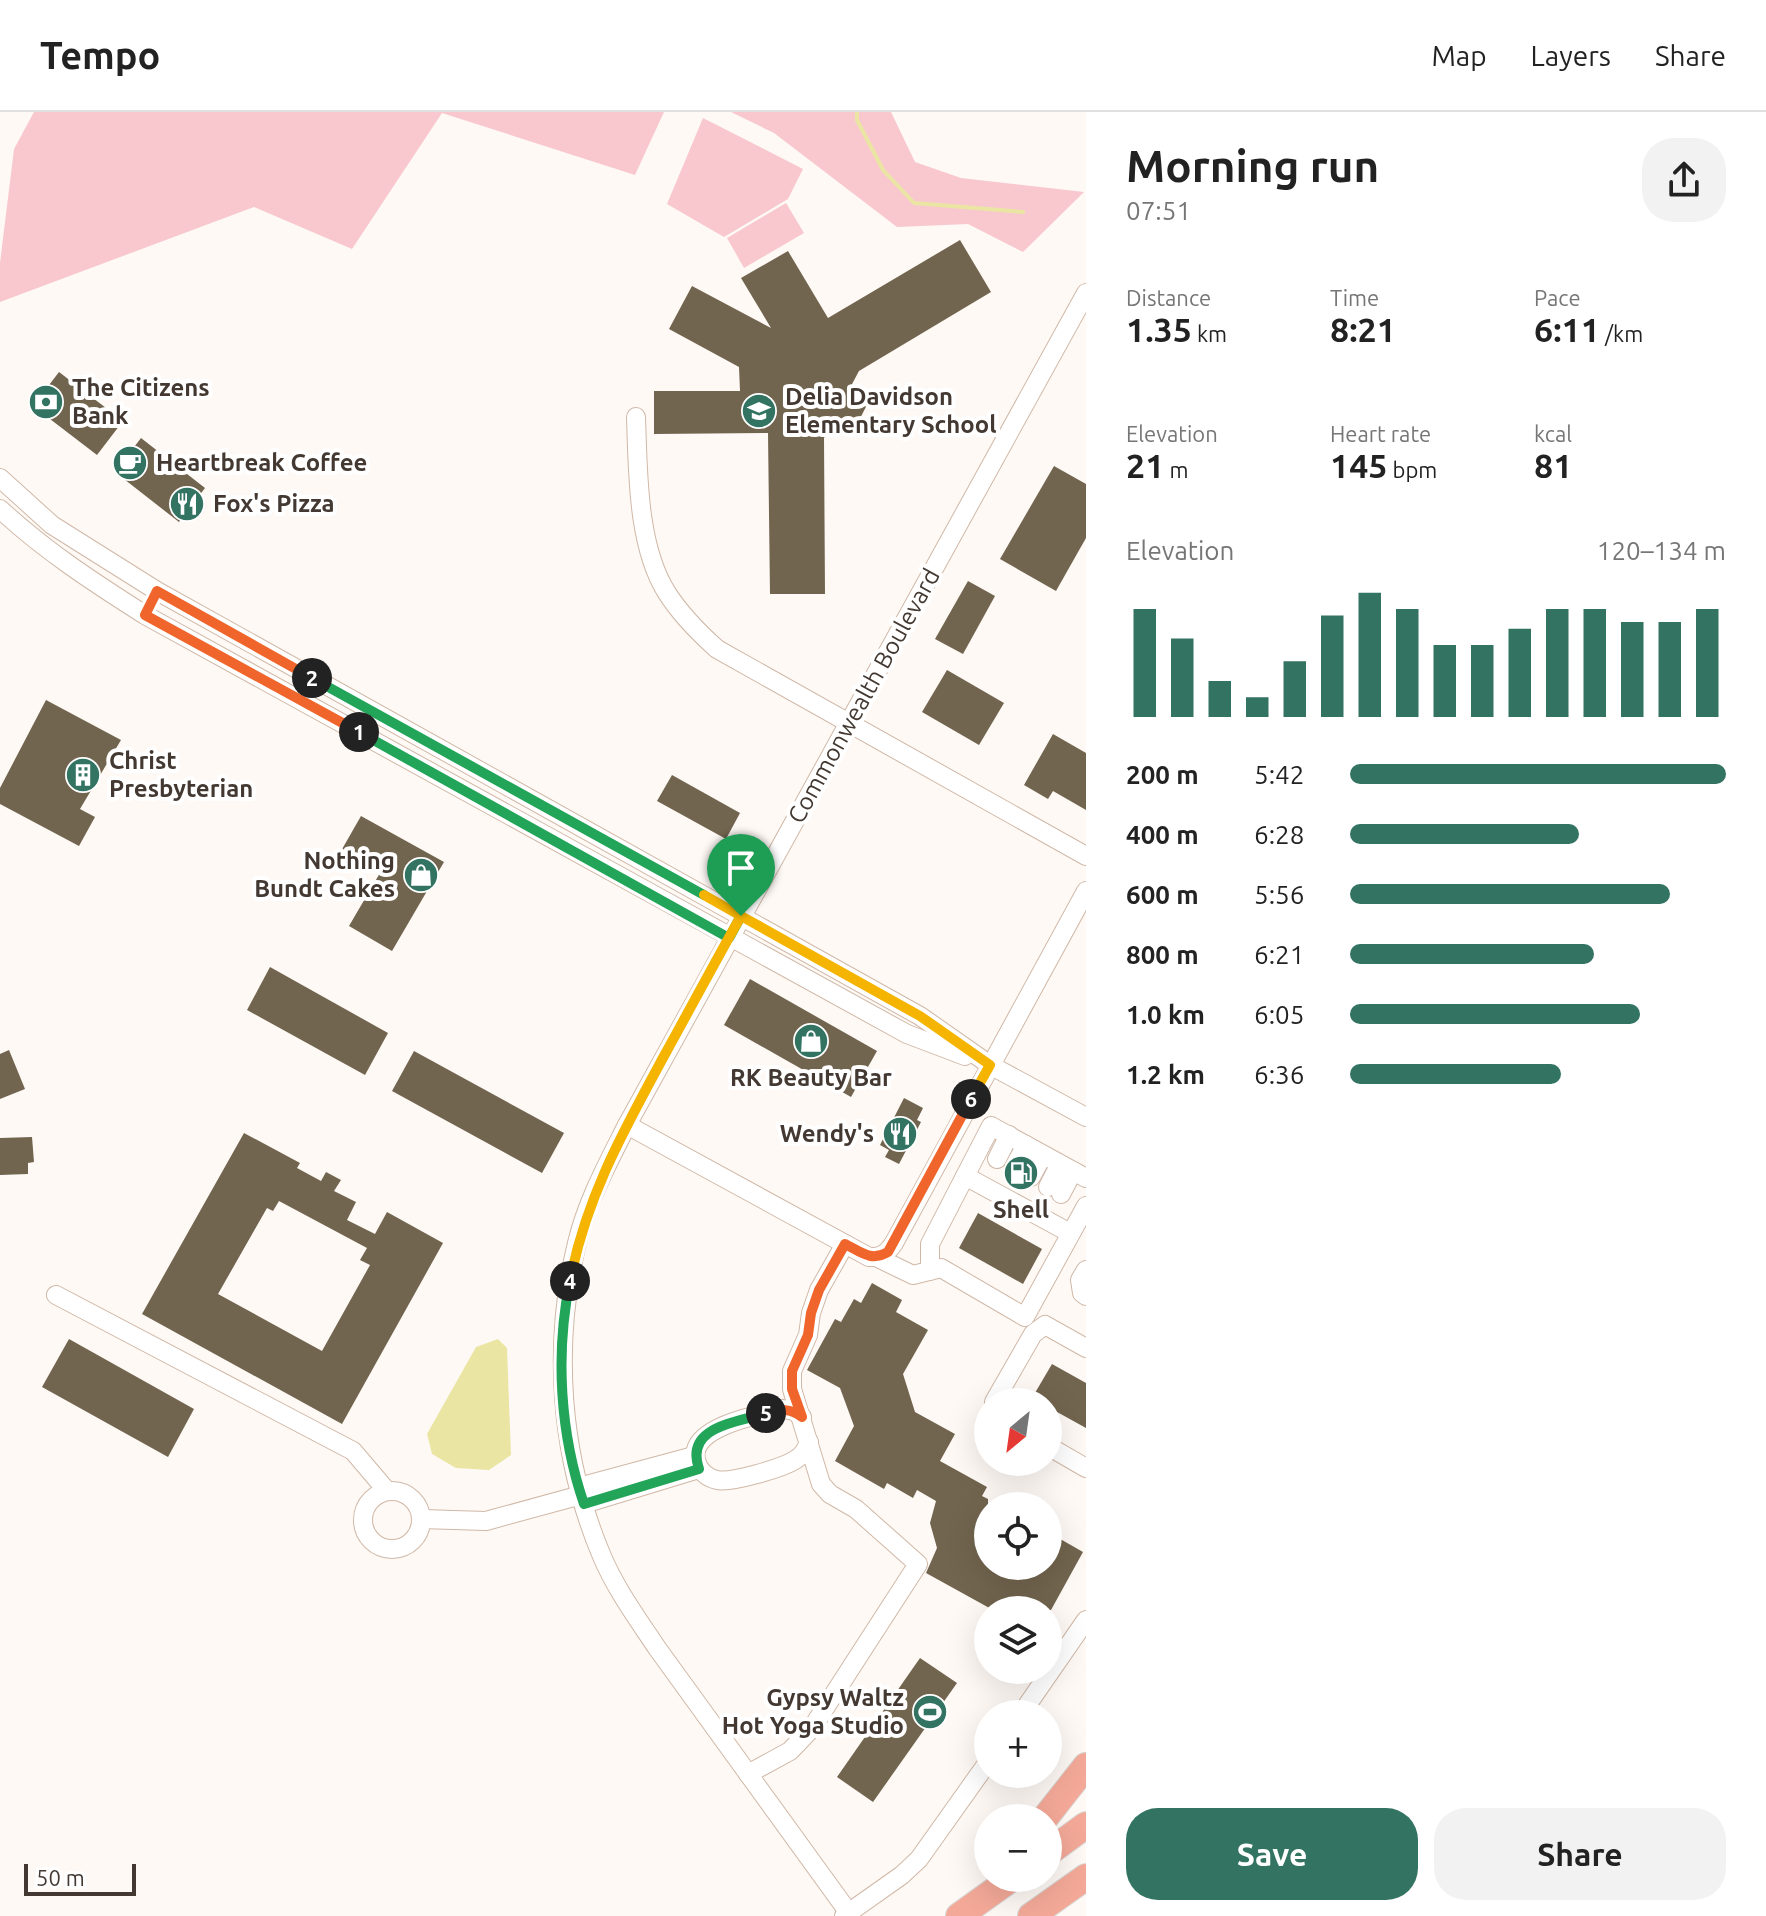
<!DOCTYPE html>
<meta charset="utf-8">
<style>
:root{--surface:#fff;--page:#f2f2f2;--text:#222;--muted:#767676;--line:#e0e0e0;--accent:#327362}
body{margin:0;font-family:Ubuntu,sans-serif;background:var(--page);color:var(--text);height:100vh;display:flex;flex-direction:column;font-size:30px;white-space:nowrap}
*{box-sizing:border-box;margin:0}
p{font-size:26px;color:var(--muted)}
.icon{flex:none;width:44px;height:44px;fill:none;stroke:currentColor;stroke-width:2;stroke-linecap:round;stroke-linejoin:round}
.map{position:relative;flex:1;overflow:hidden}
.drawer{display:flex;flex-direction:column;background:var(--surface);width:680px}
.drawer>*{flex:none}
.needle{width:52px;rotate:209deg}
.tools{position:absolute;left:974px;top:1276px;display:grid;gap:16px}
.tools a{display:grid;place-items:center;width:88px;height:88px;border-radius:50%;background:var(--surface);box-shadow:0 8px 32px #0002;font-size:40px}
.scale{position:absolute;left:24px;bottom:20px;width:112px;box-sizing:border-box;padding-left:8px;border:4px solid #433932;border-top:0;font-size:22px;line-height:28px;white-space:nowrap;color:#433932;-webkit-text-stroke:6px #fff;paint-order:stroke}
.pin{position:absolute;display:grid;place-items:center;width:68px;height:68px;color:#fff;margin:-82px -34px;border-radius:50% 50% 50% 0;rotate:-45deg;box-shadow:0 0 8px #0007}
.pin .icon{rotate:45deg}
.km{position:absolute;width:40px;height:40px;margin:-20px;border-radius:50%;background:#222;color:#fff;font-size:22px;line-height:40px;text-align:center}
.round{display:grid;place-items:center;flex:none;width:84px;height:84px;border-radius:32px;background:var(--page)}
.summary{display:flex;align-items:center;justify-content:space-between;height:136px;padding:0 40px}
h1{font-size:44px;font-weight:600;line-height:60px}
.metrics{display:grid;grid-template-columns:repeat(3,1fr);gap:12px;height:136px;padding:8px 40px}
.metrics div{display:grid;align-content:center}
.metrics b{font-size:34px;font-weight:600}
.metrics small{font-size:22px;font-weight:400}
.metrics p{font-size:22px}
.chart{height:224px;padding:16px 40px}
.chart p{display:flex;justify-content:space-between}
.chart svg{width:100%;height:144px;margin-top:8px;stroke:var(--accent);stroke-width:6}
.cta{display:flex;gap:16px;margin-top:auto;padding:16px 40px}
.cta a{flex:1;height:92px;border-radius:32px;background:var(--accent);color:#fff;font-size:32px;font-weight:600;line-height:92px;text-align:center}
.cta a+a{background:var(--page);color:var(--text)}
ul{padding:0 40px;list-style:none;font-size:26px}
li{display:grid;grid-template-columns:128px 96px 1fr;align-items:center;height:60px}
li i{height:20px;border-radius:10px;background:var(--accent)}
header{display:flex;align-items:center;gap:48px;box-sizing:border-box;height:112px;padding:0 40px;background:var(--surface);border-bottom:2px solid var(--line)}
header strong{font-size:38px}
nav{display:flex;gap:44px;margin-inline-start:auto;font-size:28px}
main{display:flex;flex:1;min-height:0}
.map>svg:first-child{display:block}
.green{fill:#f8c8ce}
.water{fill:#ebe5a4}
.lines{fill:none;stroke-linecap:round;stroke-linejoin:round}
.stream{stroke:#ebe5a4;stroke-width:4}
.building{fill:#72654f;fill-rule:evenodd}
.minor-casing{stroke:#d0b8a7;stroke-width:20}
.highway-casing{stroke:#d9d7d6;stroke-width:28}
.minor{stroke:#fff;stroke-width:18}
.highway{stroke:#f4a998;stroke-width:26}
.split-1-casing{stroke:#fff;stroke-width:16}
.split-2-casing{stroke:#fff;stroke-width:16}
.split-3-casing{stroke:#fff;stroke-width:16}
.split-4-casing{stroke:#fff;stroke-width:16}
.split-5-casing{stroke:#fff;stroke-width:16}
.split-6-casing{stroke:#fff;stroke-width:16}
.split-7-casing{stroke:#fff;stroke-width:16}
.split-1{stroke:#22a559;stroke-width:10}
.split-2{stroke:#f0652b;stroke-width:10}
.split-3{stroke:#22a559;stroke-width:10}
.split-4{stroke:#f5b400;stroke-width:10}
.split-5{stroke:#22a559;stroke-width:10}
.split-6{stroke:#f0652b;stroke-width:10}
.split-7{stroke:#f5b400;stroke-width:10}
.labels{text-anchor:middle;stroke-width:8;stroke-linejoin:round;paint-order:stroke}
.poi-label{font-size:24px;font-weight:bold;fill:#433932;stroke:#fff;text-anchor:start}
.street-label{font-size:24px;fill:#433932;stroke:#fff}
</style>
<header>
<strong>Tempo</strong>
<nav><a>Map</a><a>Layers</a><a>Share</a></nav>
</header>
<main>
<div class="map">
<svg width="1086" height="1804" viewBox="0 0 1086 1804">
<rect width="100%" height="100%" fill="#fef9f5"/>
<!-- green -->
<g class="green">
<path d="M34 0H664L635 63 442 1 352 137 254 95 0 190V151L14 37Z"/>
<path d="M731 0H891L915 50 961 66 1084 80 1023 140 968 112 897 115 774 21Z"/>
<path d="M703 6 803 57 788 87 724 125 667 92Z"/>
<path d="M786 91 804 121 744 156 727 126Z"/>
</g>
<!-- water -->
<path class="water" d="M498 1227 507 1236 511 1343 489 1358 456 1356 432 1342 427 1322 476 1235Z"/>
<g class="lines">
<!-- stream -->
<path class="stream" d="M857 0V8L883 58 914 91 1023 100"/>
</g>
<!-- building -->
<g class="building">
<path d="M960 128 991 180 859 259 851 274 871 285 851 324 831 313 824 326 825 482H770L768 321 654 322V279H740L739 255 669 217 692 174 771 216 741 166 788 139 828 206Z"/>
<path d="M59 260 123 309 97 343 33 294Z"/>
<path d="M141 326 205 376 179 410 115 360Z"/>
<path d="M1054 354 1086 372V426L1056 479 1000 447Z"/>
<path d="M968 469 995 484 963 542 935 527Z"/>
<path d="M947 558 1004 591 979 633 922 600Z"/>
<path d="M46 588 121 628 80 697 95 705 79 734 0 692V676Z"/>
<path d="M1053 622 1086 641V698L1053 679 1048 687 1024 673Z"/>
<path d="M672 663 740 701 726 727 657 689Z"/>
<path d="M361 704 444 750 392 839 349 814 380 761 341 739Z"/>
<path d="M270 855 388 921 365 963 247 898Z"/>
<path d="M750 867 877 939 851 985 724 913Z"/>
<path d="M9 938 25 977 0 987V942Z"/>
<path d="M414 939 564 1021 542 1061 392 979Z"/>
<path d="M904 986 923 996 917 1008 921 1010 899 1052 885 1045 889 1038 880 1033Z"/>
<path d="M244 1021 300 1051 297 1056 321 1069 326 1060 341 1068 334 1079 356 1090 347 1108 375 1122 387 1100 443 1131 342 1312 142 1202ZM279 1089 367 1136 360 1148 370 1153 322 1239 218 1182 267 1096 273 1099Z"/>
<path d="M32 1025 34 1050 28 1051V1062L0 1063V1026Z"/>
<path d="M978 1101 1042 1137 1023 1172 959 1136Z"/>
<path d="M872 1171 902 1188 896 1200 928 1218 903 1262 915 1300 955 1322 940 1349 987 1375 982 1384 988 1387V1454H1048V1420L1083 1440 1051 1498H993L926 1461 937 1436 930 1411 936 1389 917 1378 913 1386 887 1371 884 1377 835 1349 854 1314 840 1276 807 1258 835 1207 841 1210 854 1187 861 1191Z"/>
<path d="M69 1227 194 1297 168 1345 42 1275Z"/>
<path d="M1052 1252 1086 1271V1316L1048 1295V1290H1039L1032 1286Z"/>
<path d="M920 1546 957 1571 873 1690 837 1665Z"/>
</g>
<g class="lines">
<!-- minor casing -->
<g class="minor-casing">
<g id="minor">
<path d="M636 305C638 359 637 434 667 481 681 503 698 520 717 537L1086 744"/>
<path d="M0 366 52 413 157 479 920 904 990 953 1086 1005"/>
<path d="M0 397C44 438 93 470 145 503L907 922 965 944"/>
<path d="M627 1013 869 1145C882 1146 887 1141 894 1131L1086 779"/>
<path d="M997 1047 1009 1023"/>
<path d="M1014 1055 1026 1033"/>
<path d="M965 1064 1070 1121"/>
<path d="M1031 1065 1043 1043"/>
<path d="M1048 1075 1060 1052"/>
<path d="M1061 1082 1073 1059"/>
<path d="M878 1146 913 1163 941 1156 1025 1205 1086 1094"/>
<path d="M1086 1158 1080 1168 1082 1181 1086 1184"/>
<path d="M930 1159V1132L991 1014 1086 1066"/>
<path d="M56 1183 353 1339 387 1379"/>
<path d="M994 1290 1033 1222 1045 1213 1086 1236"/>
<path d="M802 1305 794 1299 783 1297C760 1302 688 1315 696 1348 698 1358 707 1366 717 1368 732 1371 782 1356 795 1348 803 1343 806 1338 809 1330"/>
<path d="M1048 1334 1086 1356"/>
<path d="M579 1375 694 1344"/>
<circle cx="392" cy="1408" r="29"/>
<path d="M584 1392 699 1357"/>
<path d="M421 1407 486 1409 581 1383"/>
<path d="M1021 1602 1086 1508"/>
<path d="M748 1662 790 1639 812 1616 918 1452 856 1397 830 1382 821 1372 792 1277V1259L808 1223 811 1201 819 1178 845 1132"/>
<path d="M849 1801 657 1536C637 1506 615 1476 601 1442 560 1344 552 1234 577 1131 587 1089 608 1051 627 1013L1086 181"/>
<path d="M844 1804 902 1763 919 1747 988 1650"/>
</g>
</g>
<!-- highway casing -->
<g class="highway-casing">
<g id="highway">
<path d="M1045 1706 1086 1654"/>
<path d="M1048 1741 1086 1713"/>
<path d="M959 1804 1012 1766"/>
<path d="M1031 1804 1086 1765"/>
</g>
</g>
<!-- minor -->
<use href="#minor" class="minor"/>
<!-- highway -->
<use href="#highway" class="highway"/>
</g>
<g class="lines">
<!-- split-1 casing -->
<g class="split-1-casing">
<path id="split-1" d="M359 620 729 826 741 804"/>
</g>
<!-- split-2 casing -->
<g class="split-2-casing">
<path id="split-2" d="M312 566 157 479 145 503 359 620"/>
</g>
<!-- split-3 casing -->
<g class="split-3-casing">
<path id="split-3" d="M312 566 704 783"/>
</g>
<!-- split-4 casing -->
<g class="split-4-casing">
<path id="split-4" d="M570 1169C586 1085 624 1018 664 944 690 897 715 850 741 804L704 783"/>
</g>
<!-- split-5 casing -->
<g class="split-5-casing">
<path id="split-5" d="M570 1169C555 1242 560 1322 584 1392L699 1357C684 1314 737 1311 766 1301"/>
</g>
<!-- split-6 casing -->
<g class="split-6-casing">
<path id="split-6" d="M766 1301C781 1297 790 1296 802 1305L792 1277V1259L808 1223 811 1201 819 1178 845 1132C861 1140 871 1150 888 1140L971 987"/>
</g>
<!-- split-7 casing -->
<g class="split-7-casing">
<path id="split-7" d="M741 804 920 904 990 953 971 987"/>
</g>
<!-- split-1 -->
<use href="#split-1" class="split-1"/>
<!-- split-2 -->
<use href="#split-2" class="split-2"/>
<!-- split-3 -->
<use href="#split-3" class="split-3"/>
<!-- split-4 -->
<use href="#split-4" class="split-4"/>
<!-- split-5 -->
<use href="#split-5" class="split-5"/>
<!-- split-6 -->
<use href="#split-6" class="split-6"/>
<!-- split-7 -->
<use href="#split-7" class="split-7"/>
</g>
<!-- icons -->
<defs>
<g id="bank-disc" transform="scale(1.8)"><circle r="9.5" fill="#327362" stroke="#fff"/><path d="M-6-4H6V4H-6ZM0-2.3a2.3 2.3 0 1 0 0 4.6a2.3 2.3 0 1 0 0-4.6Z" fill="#fff"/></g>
<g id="school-disc" transform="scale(1.8)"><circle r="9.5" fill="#327362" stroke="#fff"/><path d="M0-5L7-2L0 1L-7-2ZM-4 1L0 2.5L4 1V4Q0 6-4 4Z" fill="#fff"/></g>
<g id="cafe-disc" transform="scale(1.8)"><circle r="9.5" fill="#327362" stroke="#fff"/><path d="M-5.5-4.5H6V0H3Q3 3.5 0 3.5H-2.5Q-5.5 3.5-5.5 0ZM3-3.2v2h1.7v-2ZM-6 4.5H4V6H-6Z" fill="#fff"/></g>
<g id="restaurant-disc" transform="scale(1.8)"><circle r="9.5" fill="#327362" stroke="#fff"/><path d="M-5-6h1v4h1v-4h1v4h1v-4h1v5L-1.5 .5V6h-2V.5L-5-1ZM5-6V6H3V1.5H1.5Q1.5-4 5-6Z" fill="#fff"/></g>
<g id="building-disc" transform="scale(1.8)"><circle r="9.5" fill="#327362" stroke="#fff"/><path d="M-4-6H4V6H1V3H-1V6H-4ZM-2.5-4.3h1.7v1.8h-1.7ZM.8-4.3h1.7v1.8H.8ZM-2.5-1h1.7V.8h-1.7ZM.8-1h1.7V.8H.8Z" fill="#fff"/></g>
<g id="shop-disc" transform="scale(1.8)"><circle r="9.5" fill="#327362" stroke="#fff"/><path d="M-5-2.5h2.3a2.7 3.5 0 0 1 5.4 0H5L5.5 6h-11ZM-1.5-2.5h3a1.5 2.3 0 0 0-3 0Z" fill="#fff"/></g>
<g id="fuel-disc" transform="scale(1.8)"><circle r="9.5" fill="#327362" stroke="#fff"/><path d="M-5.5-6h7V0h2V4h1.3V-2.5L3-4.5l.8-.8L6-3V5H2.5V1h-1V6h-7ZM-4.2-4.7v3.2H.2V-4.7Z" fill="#fff"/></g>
<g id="stadium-disc" transform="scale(1.8)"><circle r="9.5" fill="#327362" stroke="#fff"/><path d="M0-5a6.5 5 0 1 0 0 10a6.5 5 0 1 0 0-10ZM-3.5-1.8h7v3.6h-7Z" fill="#fff"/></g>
</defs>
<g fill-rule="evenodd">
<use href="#bank-disc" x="46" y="290"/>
<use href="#school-disc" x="759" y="299"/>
<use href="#cafe-disc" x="130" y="351"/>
<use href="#restaurant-disc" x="187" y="392"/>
<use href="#building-disc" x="83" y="663"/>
<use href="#shop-disc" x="421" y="763"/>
<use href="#shop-disc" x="811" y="929"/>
<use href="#restaurant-disc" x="900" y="1022"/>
<use href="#fuel-disc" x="1021" y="1061"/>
<use href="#stadium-disc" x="930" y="1600"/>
</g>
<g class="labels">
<!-- poi labels -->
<g class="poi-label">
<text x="72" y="284">The Citizens<tspan x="72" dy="28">Bank</tspan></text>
<text x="785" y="293">Delia Davidson<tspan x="785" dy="28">Elementary School</tspan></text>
<text x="156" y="359">Heartbreak Coffee</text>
<text x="213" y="400">Fox's Pizza</text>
<text x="109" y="657">Christ<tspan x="109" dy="28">Presbyterian</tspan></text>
<text x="395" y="757" text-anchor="end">Nothing<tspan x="395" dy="28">Bundt Cakes</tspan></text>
<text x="811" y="974" text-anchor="middle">RK Beauty Bar</text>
<text x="874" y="1030" text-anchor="end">Wendy's</text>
<text x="1021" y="1106" text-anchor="middle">Shell</text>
<text x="904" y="1594" text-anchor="end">Gypsy Waltz<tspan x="904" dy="28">Hot Yoga Studio</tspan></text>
</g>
<!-- street labels -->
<g class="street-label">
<text transform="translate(864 584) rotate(-61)" y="8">Commonwealth Boulevard</text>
</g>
</g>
</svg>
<div class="tools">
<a><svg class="needle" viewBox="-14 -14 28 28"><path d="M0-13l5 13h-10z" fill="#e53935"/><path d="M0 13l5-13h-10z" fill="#767676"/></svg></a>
<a><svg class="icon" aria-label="locate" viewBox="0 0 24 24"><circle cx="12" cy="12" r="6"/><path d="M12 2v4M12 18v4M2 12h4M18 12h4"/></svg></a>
<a><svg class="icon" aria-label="layers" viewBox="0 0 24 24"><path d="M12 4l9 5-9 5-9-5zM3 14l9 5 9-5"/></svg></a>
<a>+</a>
<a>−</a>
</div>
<div class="scale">50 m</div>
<div class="pin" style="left:741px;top:804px;background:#1e9e55"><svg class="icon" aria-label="arrive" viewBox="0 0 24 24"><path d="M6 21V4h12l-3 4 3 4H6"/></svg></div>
<b class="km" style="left:359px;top:620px">1</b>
<b class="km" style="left:312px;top:566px">2</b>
<b class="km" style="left:570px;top:1169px">4</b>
<b class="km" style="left:766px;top:1301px">5</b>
<b class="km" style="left:971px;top:987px">6</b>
</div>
<section class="drawer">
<div class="summary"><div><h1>Morning run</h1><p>07:51</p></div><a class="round"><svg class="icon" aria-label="share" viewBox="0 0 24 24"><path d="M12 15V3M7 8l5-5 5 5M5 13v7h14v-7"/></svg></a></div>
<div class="metrics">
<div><p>Distance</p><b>1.35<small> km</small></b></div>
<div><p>Time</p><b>8:21</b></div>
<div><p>Pace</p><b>6:11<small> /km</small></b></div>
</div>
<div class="metrics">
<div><p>Elevation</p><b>21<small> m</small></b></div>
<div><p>Heart rate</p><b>145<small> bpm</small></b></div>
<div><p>kcal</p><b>81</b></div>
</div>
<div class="chart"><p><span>Elevation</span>120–134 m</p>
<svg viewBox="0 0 160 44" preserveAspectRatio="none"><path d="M5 44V11M15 44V20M25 44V33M35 44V38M45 44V27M55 44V13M65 44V6M75 44V11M85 44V22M95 44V22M105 44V17M115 44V11M125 44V11M135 44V15M145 44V15M155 44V11"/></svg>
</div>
<ul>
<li><b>200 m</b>5:42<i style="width:100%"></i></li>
<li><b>400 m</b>6:28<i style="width:61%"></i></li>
<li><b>600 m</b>5:56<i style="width:85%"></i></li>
<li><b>800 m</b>6:21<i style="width:65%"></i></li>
<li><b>1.0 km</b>6:05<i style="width:77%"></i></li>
<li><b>1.2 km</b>6:36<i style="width:56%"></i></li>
</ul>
<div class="cta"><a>Save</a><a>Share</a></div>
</section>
</main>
